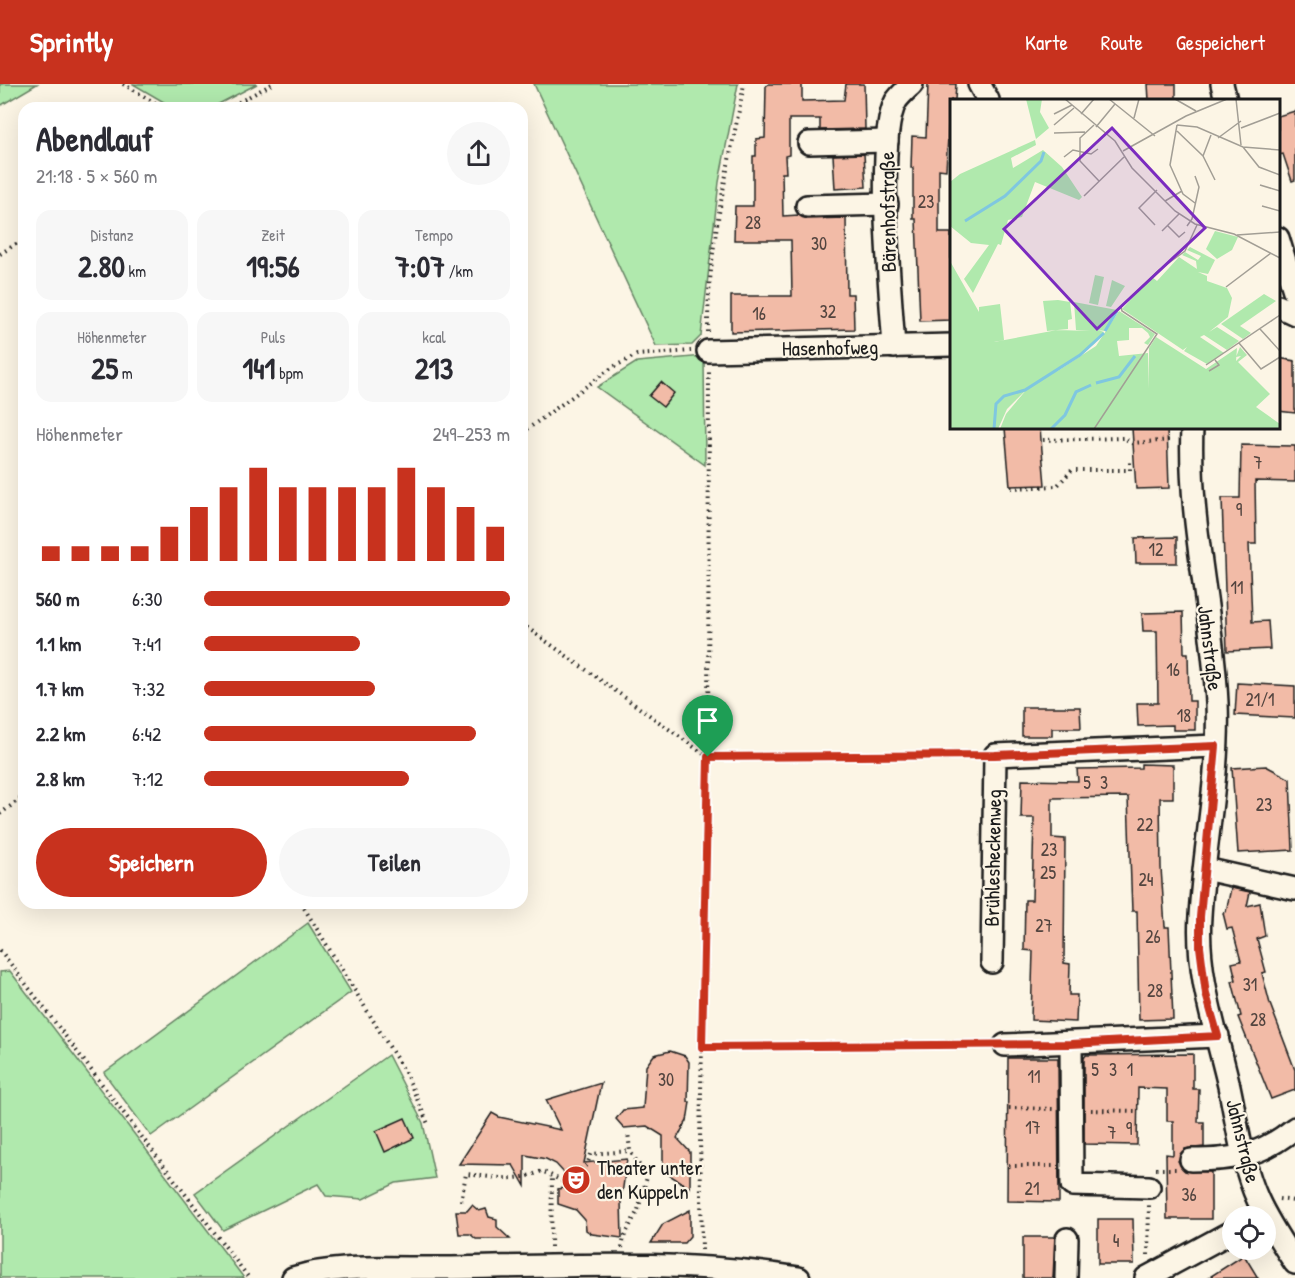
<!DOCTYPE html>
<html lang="de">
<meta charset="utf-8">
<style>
:root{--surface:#fff;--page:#f7f7f7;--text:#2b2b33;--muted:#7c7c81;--accent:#c8321e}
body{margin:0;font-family:"Patrick Hand",sans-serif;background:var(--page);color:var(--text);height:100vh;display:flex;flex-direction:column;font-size:22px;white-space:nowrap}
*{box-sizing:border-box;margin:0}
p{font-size:20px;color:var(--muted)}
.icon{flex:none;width:33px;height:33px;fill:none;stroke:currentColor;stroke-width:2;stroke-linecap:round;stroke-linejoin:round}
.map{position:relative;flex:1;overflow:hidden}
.panel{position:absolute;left:18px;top:18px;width:510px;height:807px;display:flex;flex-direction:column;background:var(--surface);border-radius:18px;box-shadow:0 6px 24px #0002}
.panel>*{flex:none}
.controls{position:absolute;left:1222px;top:1122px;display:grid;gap:12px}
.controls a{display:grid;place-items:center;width:54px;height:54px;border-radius:50%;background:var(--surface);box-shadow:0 6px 24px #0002;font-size:30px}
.pin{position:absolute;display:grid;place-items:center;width:51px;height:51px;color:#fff;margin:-62px -26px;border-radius:50% 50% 50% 0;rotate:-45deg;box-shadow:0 0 6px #0007}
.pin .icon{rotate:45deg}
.round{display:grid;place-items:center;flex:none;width:63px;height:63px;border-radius:32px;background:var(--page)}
.summary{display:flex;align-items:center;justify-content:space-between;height:102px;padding:0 18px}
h1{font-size:33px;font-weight:700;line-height:45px}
.stats{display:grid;grid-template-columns:repeat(3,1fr);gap:9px;height:102px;padding:6px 18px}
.stats div{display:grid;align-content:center;border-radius:15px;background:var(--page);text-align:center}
.stats b{font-size:30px;font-weight:700}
.stats small{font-size:16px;font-weight:400}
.stats p{font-size:16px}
.chart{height:168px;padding:12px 18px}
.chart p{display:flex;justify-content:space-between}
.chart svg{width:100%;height:108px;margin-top:6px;stroke:var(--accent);stroke-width:6}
.button{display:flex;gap:12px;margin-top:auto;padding:12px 18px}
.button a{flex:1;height:69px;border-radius:36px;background:var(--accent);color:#fff;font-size:24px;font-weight:700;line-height:69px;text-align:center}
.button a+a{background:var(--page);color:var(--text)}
ul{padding:0 18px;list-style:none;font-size:20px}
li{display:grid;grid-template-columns:96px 72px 1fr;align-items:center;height:45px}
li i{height:15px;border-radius:8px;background:var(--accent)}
header{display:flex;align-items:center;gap:36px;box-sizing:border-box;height:84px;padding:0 30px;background:var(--accent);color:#fff}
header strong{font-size:28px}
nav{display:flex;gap:33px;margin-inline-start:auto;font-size:21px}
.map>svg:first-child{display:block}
.green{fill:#b0e9ad;stroke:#668264;stroke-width:1.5}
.building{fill:#f2bba7;stroke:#1c1c1c;stroke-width:1.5}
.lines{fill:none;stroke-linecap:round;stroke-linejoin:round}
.minor-casing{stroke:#1c1c1c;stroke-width:26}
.path{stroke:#1c1c1c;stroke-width:4;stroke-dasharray:1.5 4.5;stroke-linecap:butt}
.minor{stroke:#fcf5e5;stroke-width:21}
.route-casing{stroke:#fff;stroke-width:12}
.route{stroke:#c8321e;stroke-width:8}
.labels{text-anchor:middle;stroke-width:4.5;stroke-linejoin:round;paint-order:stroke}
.number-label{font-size:18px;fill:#52443f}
.street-label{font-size:21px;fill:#1c1c1c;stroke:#fcf5e5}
.poi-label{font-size:21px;fill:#1c1c1c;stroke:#fcf5e5;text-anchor:start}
.inset-river{fill:none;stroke:#7fc7e0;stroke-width:3}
.inset-road{fill:none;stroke:#a29e95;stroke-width:1.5}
.view{fill:#7b2cbf;fill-opacity:0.15;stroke:#7b2cbf;stroke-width:3}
.inset-edge{fill:none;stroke:#1c1c1c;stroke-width:3}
</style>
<header>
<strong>Sprintly</strong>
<nav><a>Karte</a><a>Route</a><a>Gespeichert</a></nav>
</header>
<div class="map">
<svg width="1295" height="1194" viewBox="0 0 1295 1194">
<rect width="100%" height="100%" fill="#fcf5e5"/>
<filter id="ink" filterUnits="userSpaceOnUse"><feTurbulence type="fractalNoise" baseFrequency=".0167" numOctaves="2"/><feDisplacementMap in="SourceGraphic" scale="12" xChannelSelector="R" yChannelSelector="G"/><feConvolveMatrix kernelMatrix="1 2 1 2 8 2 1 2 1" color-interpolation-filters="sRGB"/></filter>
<g filter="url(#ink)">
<!-- green -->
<g class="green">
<path d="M0 0H37L0 22Z"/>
<path d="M133 0H257L211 24H174Z"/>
<path d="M534 0H738L719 98 701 252 692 261 656 262Z"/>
<path d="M704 272 705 381 597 303 637 278Z"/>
<path d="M308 839 351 908 151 1052 104 989Z"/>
<path d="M10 887 244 1194H0V888Z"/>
<path d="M388 971 423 1039 435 1094 396 1099 363 1115 326 1112 318 1100 223 1146 195 1109Z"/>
</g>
<!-- building -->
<g class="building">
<path d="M769 0H802V17L844 16 846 0H864L865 45 820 46V35H789V71L785 72 786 89H782L783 132 799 131 807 135 846 134 847 210H853L854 245 731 248V212H792L791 156H734L735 122H753V72H756V55L765 54 766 2Z"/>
<path d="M928 0H956L955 16H951V36H949L946 86 939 85V149H951V236L920 237 916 135H913V84H911L912 52 926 53Z"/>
<path d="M1148 0H1176V16H1149Z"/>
<path d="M1295 27V96L1292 97 1283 70 1278 71V32Z"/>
<path d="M864 70 866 103 835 105 833 71Z"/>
<path d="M1278 274 1295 277V329L1278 327Z"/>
<path d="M661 298 674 309 663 323 649 312Z"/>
<path d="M1005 344H1040L1045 401 1010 402Z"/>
<path d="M1132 344H1167L1169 404 1136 405Z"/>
<path d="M1241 361 1295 362V398L1255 397 1256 460H1249L1252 538 1268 537 1270 565 1227 567 1222 414H1240Z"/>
<path d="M1177 453V479H1136L1135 454Z"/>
<path d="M1183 528 1184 569H1188L1189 617H1195V646H1173V641L1138 642 1137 619H1158L1157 547H1143L1142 529Z"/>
<path d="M1237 599 1295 602V634L1235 631Z"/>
<path d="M1022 623H1080L1081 644H1052V652H1022Z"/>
<path d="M1141 680 1173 681V714H1160L1161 784 1165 843H1169L1173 935 1139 936 1137 827H1132L1128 713 1052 714V754L1065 755 1064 879 1070 880 1069 911H1077L1076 938 1031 936 1033 867 1024 866 1025 816H1032L1034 734H1021L1022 696 1078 697 1077 685 1141 684Z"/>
<path d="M1266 682 1290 695 1293 766 1238 769 1232 684Z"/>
<path d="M1231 804 1250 808 1247 822 1260 819 1265 852 1257 855 1266 888 1262 889 1270 920 1295 986V1006L1271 1015 1238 933 1241 932 1232 897 1236 896 1232 879 1241 877 1232 844 1227 845 1223 829 1226 828Z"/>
<path d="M670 967 685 972 689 978 688 1018H690L687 1037 677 1054 690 1068V1104L663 1087V1052L647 1042 624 1044 616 1035 623 1026 643 1024 646 982 654 971Z"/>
<path d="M1193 970V1005H1199L1198 1038H1204V1063L1185 1065 1178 1077 1185 1087 1211 1088V1135H1167L1166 1070 1173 1071V1037H1167V1005L1138 1004 1137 1061 1084 1060V974L1086 971Z"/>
<path d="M1008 974H1058L1059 1118 1007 1117Z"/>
<path d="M601 999 584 1079 627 1075 621 1117 622 1154 592 1150 586 1146 585 1136 576 1126 558 1120V1105L576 1102 556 1080 546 1075 525 1071V1102L513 1081 459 1080 492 1029 499 1033 561 1046 546 1016Z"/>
<path d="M405 1034 414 1054 385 1068 376 1047Z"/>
<path d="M472 1121 479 1127 486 1125 489 1133 497 1135V1143L510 1155H476L470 1150H459L456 1127H467Z"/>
<path d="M690 1126V1152L684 1159H651L663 1140Z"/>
<path d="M1098 1135H1133L1134 1180H1098Z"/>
<path d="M1023 1153H1055L1053 1194H1023Z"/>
<path d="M1244 1171 1258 1194H1208Z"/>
</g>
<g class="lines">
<!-- minor casing -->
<g class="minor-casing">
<g id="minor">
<path d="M979 0 988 16"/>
<path d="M1222 0 1226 16"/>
<path d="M809 59 887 57"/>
<path d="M807 122 887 120"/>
<path d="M1278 154 1295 210"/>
<path d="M1278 222 1295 230"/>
<path d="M894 263C891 215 875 54 896 17 900 11 907 5 912 0"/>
<path d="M708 267 952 261"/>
<path d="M1192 344C1188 438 1213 527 1217 619 1220 690 1204 762 1200 832 1196 890 1216 946 1229 1002 1237 1039 1242 1081 1258 1116 1268 1138 1282 1159 1295 1179"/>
<path d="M1205 785 1295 805"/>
<path d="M992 878 995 671 1216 662"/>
<path d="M1071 960 1072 1101 1149 1103"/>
<path d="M1005 961 1218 952"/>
<path d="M1191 1076C1234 1076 1261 1072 1295 1044"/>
<path d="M293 1194C341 1179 397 1185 447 1184 564 1182 684 1175 799 1194"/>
<path d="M1066 1194 1067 1155"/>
<path d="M1146 1194 1233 1147"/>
</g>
</g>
<!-- path -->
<g class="path">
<path d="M123 0 164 24"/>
<path d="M228 24 272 0"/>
<path d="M0 170 24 155"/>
<path d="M708 248C707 164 729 82 744 0"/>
<path d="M522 349 613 283 637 271 691 267"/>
<path d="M1043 356 1124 354 1132 359 1173 356"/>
<path d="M1011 404 1057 402 1072 386H1130V376"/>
<path d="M522 540 708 673 976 671"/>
<path d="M0 730 24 712"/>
<path d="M301 819 406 990 429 1042"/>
<path d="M0 866 249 1194"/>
<path d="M702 963 986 961"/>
<path d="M1009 1024 1053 1025"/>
<path d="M1091 1026 1137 1027"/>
<path d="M1009 1082H1053"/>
<path d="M1156 1085H1176"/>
<path d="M1279 1115 1295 1117"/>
<path d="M461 1117 466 1090C493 1093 516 1099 542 1087L564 1098 587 1081 591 1070 630 1067 628 1048"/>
<path d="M551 1163 552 1092"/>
<path d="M622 1164 624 1153 638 1126 647 1093 630 1067"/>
<path d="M702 1166 700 1055 708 673 709 286"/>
<path d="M1148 1171 1149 1121"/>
</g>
<!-- minor -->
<use href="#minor" class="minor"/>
</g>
</g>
<g class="lines" filter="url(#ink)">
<!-- route casing -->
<g class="route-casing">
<path id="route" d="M1216 662 1200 833V863L1206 910 1218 952 1071 960 702 963 708 673 995 671Z"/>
</g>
<!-- route -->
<use href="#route" class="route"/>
</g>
<!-- icons -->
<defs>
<g id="theatre-disc" transform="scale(1.5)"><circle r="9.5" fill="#c8321e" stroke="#fcf5e5"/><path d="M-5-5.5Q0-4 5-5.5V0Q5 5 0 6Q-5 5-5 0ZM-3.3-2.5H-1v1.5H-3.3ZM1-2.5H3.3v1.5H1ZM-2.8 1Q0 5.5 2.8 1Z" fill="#fff"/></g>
</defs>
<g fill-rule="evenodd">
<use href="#theatre-disc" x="576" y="1096"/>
</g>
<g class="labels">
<!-- number labels -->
<g class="number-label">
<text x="926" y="124">23</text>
<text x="753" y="145">28</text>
<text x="819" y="166">30</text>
<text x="828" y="234">32</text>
<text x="759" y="236">16</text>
<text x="1258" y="385">7</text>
<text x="1239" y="432">9</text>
<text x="1156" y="472">12</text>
<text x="1237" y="510">11</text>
<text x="1173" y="592">16</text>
<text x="1260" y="622">21/1</text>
<text x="1184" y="638">18</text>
<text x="1087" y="705">5</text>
<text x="1104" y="705">3</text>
<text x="1264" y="727">23</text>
<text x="1145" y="747">22</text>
<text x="1049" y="772">23</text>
<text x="1048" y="795">25</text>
<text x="1146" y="802">24</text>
<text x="1044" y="848">27</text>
<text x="1153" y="859">26</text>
<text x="1250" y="907">31</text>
<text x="1155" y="913">28</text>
<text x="1258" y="942">28</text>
<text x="1095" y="992">5</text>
<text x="1113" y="992">3</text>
<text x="1130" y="992">1</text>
<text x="1034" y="999">11</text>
<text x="666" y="1002">30</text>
<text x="1033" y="1050">17</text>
<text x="1129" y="1051">9</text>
<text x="1112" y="1055">7</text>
<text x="1032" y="1111">21</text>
<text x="1189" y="1117">36</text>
<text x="1116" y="1163">4</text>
</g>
<!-- street labels -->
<g class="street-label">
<text transform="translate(888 128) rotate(-91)" y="7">Bärenhofstraße</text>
<text transform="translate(830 264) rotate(-1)" y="7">Hasenhofweg</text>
<text transform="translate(1210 564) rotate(83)" y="7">Jahnstraße</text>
<text transform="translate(993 774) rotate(-89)" y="7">Brühlesheckenweg</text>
<text transform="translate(1243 1057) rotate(76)" y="7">Jahnstraße</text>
</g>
<!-- poi labels -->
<g class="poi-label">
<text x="597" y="1091">Theater unter<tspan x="597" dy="24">den Kuppeln</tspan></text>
</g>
</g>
<!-- overview -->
<g transform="translate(950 15)">
<rect width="330" height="330" fill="#fcf5e5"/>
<path d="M76 0H92L90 13 99 29 86 40ZM85 41 86 46 61 59 63 69 93 51 112 68 132 98 129 101 85 83 72 118 58 121 51 146 48 145 23 194 14 180 39 146 21 144 0 127V83L10 75ZM265 132 288 138 282 151 267 160 256 150ZM240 148 265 161 258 175 248 173 257 177V182L277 189 282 199 278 218 259 233 267 228 289 242 277 251 254 236 250 238 274 254 257 265 234 252 237 248 233 251 172 210 202 178 207 182 229 158 247 170 246 162 232 156 235 153 248 161 251 157 237 151ZM0 162 29 213V208L50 205 54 241 44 243 107 231 141 232 126 231 124 203 167 211 155 232 148 231 154 233 144 245 106 273 146 247 169 212 205 235 198 246 194 244 200 238 198 234 192 229H179V241L167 242 169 257 198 254 199 290V249L206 238 256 270 287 249 286 262 291 257 286 258 290 248 297 256 288 263 320 295 306 308 330 325V330H50L56 315 77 290 57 310 48 330H0ZM145 176 154 178 148 206 139 204ZM162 181 175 187 161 208 156 207ZM314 195 326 202 290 227 301 234 293 240 271 225ZM108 201 120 203 122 220 118 221V230L97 232 93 202Z" fill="#b0e9ad"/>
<path class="inset-river" d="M15 122 55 97 91 62 94 53M155 232 167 212M146 284 169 278 185 257M44 330 46 305 54 297 75 291 130 256 154 234M101 330 115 316 126 293 141 286"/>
<path class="inset-road" d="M115 0 165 42 182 69 225 112 245 125 284 135 330 159M159 0 205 37M225 0 246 12M286 0 291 46M104 15 122 6M131 15 144 0M184 19 189 0M104 26 124 9M144 26 130 39V62L149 82M227 26 247 28 293 48 330 51M227 26 220 66 233 95 245 104M146 28 165 5M291 29 330 14M227 32 253 57 265 81M104 34 135 33M268 39 291 22M293 48 309 68 330 76M173 52 236 17 277 0M253 57 261 36M114 58 123 51 141 55 148 50M310 86 330 92M134 97 174 58M215 102 232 92M312 107 330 112M205 126 189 109 207 91M218 127 229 138 235 133M237 127 242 120 249 88 245 77M212 132 229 115M287 136 330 133M276 188 321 154M310 230 330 252M289 244 311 270 330 258M256 266 330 216M259 272 269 266 265 261M144 330 207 235 172 212 171 208 209 171 235 152 247 126"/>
<path class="view" d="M162 29 255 129 147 230 54 130Z"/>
<rect width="330" height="330" class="inset-edge"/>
</g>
</svg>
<div class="controls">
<a><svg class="icon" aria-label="locate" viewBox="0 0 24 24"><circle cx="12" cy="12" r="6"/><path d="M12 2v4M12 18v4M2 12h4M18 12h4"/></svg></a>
</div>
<div class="pin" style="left:708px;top:673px;background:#1e9e55"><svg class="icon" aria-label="arrive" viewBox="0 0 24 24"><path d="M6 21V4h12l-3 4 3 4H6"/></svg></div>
<section class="panel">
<div class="summary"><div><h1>Abendlauf</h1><p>21:18 · 5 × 560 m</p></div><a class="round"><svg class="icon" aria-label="share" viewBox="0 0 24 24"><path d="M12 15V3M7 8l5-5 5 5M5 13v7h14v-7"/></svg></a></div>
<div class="stats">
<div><p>Distanz</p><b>2.80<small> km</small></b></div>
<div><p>Zeit</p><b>19:56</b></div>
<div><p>Tempo</p><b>7:07<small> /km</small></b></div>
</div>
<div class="stats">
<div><p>Höhenmeter</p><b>25<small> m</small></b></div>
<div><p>Puls</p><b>141<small> bpm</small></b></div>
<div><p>kcal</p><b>213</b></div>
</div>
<div class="chart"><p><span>Höhenmeter</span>249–253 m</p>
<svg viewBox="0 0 160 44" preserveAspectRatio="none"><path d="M5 44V38M15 44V38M25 44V38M35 44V38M45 44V30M55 44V22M65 44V14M75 44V6M85 44V14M95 44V14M105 44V14M115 44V14M125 44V6M135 44V14M145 44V22M155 44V30"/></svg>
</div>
<ul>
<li><b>560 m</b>6:30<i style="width:100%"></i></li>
<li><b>1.1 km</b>7:41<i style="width:51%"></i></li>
<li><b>1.7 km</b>7:32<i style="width:56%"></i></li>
<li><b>2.2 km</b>6:42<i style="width:89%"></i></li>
<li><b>2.8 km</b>7:12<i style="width:67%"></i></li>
</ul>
<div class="button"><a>Speichern</a><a>Teilen</a></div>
</section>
</div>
